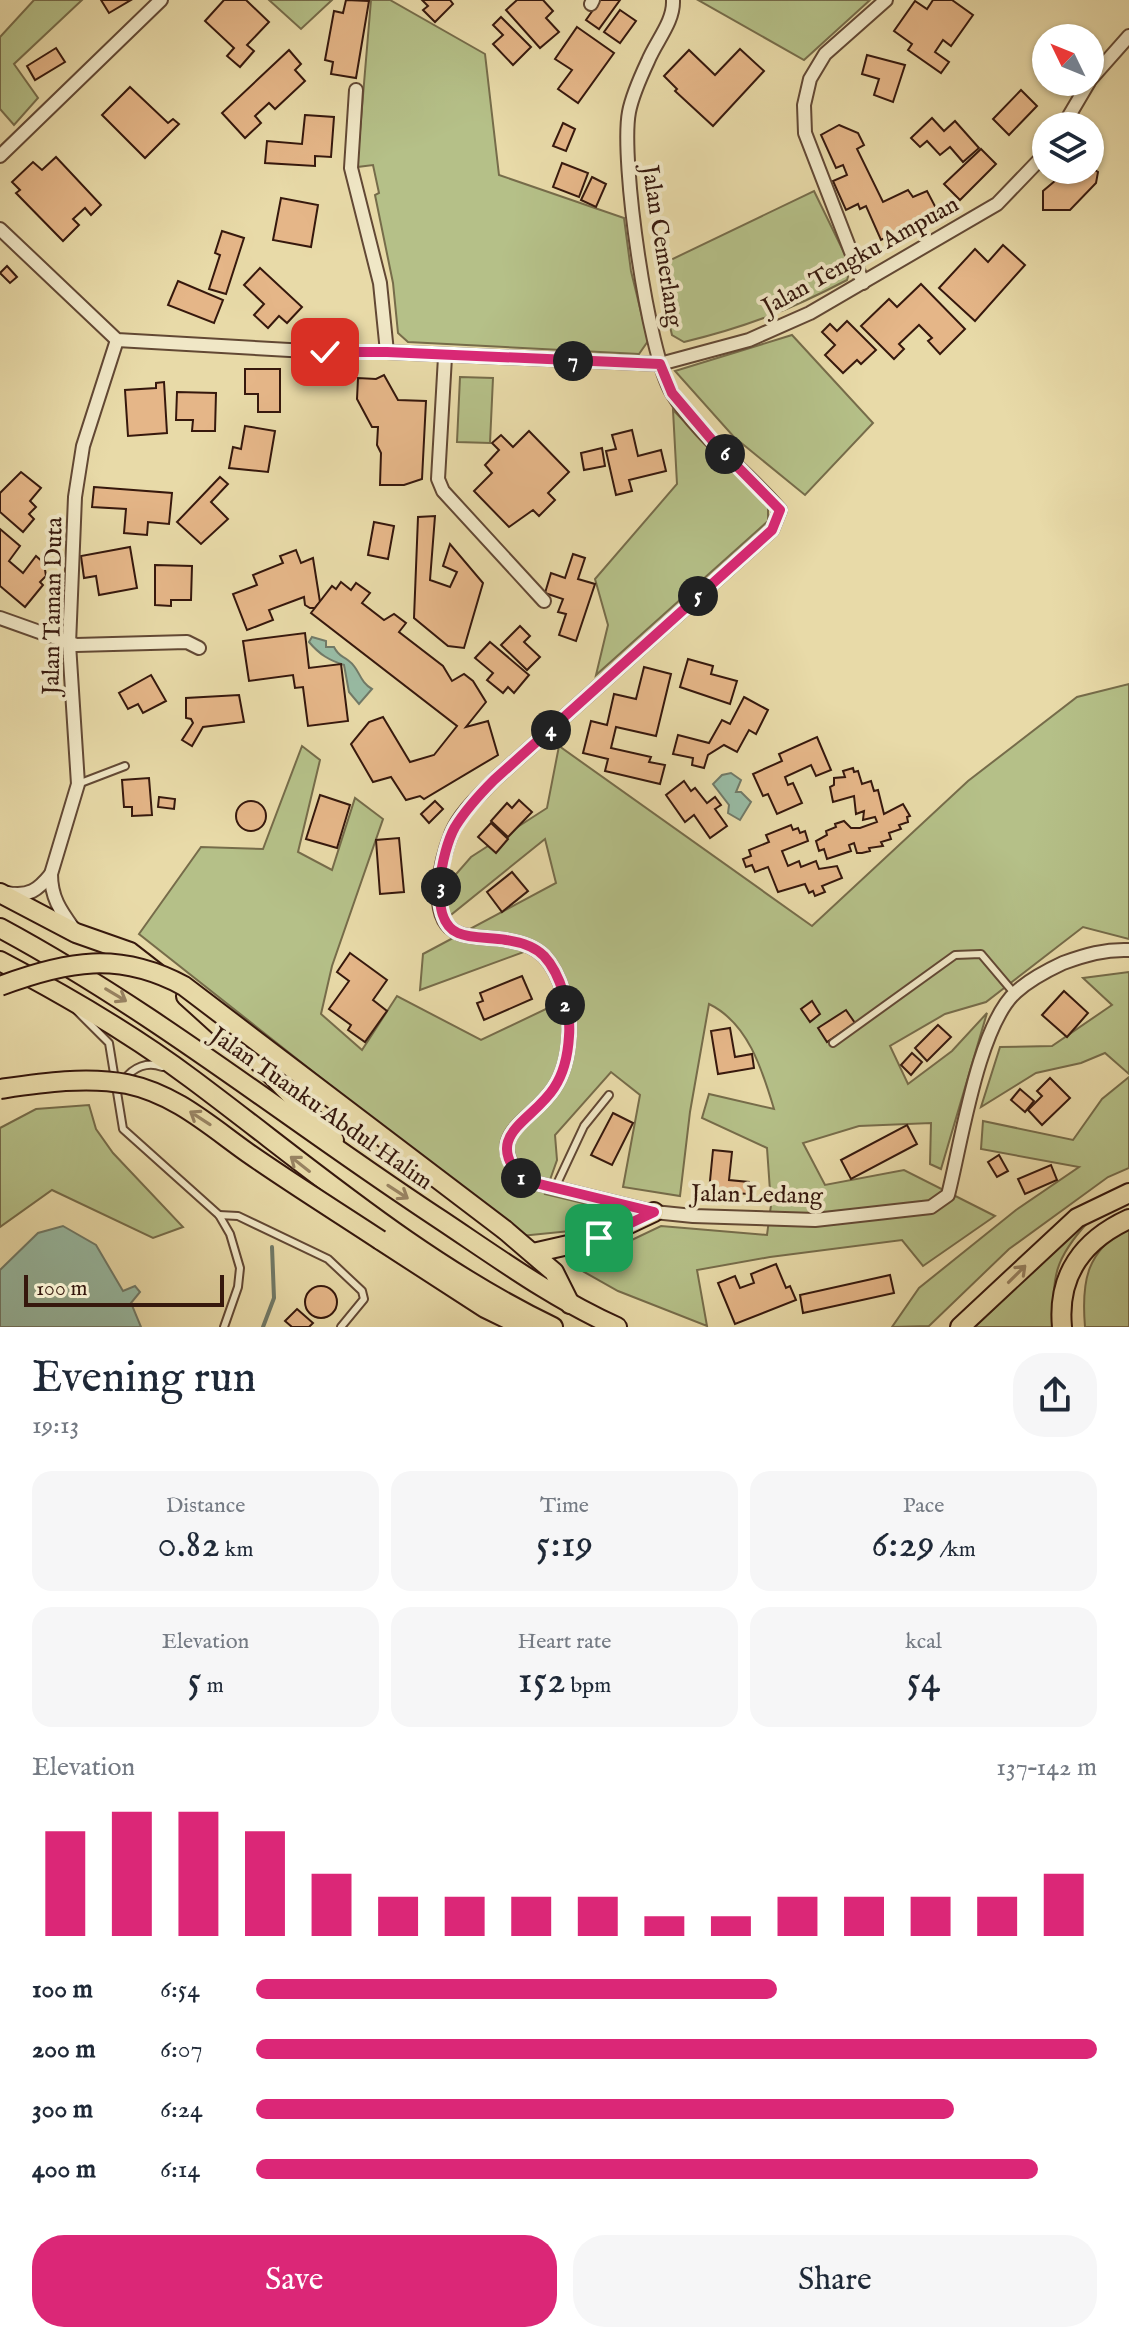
<!DOCTYPE html>
<meta charset="utf-8">
<style>
:root{--surface:#fff;--page:#f6f6f7;--text:#1f2937;--muted:#747a83;--accent:#db2777}
body{margin:0;font-family:"IM FELL English",serif;background:var(--page);color:var(--text);height:100vh;display:flex;flex-direction:column;font-size:30px;white-space:nowrap}
*{box-sizing:border-box;margin:0}
p{font-size:26px;color:var(--muted)}
.icon{flex:none;width:44px;height:44px;fill:none;stroke:currentColor;stroke-width:2;stroke-linecap:round;stroke-linejoin:round}
.map{position:relative;height:1327px;overflow:hidden}
.panel{display:flex;flex-direction:column;background:var(--surface);flex:1}
.panel>*{flex:none}
.needle{width:52px;rotate:313deg}
.fabs{position:absolute;left:1032px;top:24px;display:grid;gap:16px}
.fabs a{display:grid;place-items:center;width:72px;height:72px;border-radius:50%;background:var(--surface);box-shadow:0 2px 6px #0004;font-size:40px}
.scale{position:absolute;left:24px;bottom:20px;width:200px;box-sizing:border-box;padding-left:8px;border:4px solid #36180d;border-top:0;font-size:22px;line-height:28px;white-space:nowrap;color:#36180d;-webkit-text-stroke:6px #f0e7c6;paint-order:stroke}
.pin{position:absolute;display:grid;place-items:center;width:68px;height:68px;color:#fff;margin:-34px;border-radius:16px;box-shadow:0 4px 12px #0006}
.km{position:absolute;width:40px;height:40px;margin:-20px;border-radius:50%;background:#222;color:#fff;font-size:22px;line-height:40px;text-align:center}
.round{display:grid;place-items:center;flex:none;width:84px;height:84px;border-radius:32px;background:var(--page)}
.overview{display:flex;align-items:center;justify-content:space-between;height:136px;padding:0 32px}
h1{font-size:44px;font-weight:600;line-height:60px}
.metrics{display:grid;grid-template-columns:repeat(3,1fr);gap:12px;height:136px;padding:8px 32px}
.metrics div{display:grid;align-content:center;border-radius:20px;background:var(--page);text-align:center}
.metrics b{font-size:40px;font-weight:600}
.metrics small{font-size:22px;font-weight:400}
.metrics p{font-size:22px}
.chart{height:224px;padding:16px 32px}
.chart p{display:flex;justify-content:space-between}
.chart svg{width:100%;height:144px;margin-top:8px;stroke:var(--accent);stroke-width:6}
.action{display:flex;gap:16px;margin-top:auto;padding:16px 32px}
.action a{flex:1;height:92px;border-radius:32px;background:var(--accent);color:#fff;font-size:32px;font-weight:600;line-height:92px;text-align:center}
.action a+a{background:var(--page);color:var(--text)}
ul{padding:0 32px;list-style:none;font-size:26px}
li{display:grid;grid-template-columns:128px 96px 1fr;align-items:center;height:60px}
li i{height:20px;border-radius:10px;background:var(--accent)}
.map>svg:first-child{display:block}
.green{fill:#b5c088;stroke:#766c4a;stroke-width:2}
.water{fill:#98bba4;stroke:#717a68;stroke-width:2}
.lines{fill:none;stroke-linecap:round;stroke-linejoin:round}
.stream{stroke:#717a68;stroke-width:4}
.building{fill:#e5b688;stroke:#36180d;stroke-width:2}
.service-casing{stroke:#624834;stroke-width:10}
.minor-casing{stroke:#624834;stroke-width:16}
.primary-casing{stroke:#36180d;stroke-width:22}
.service{stroke:#f0e7c6;stroke-width:6}
.minor{stroke:#f0e7c6;stroke-width:12}
.primary{stroke:#e8daa8;stroke-width:18}
.primary-bridge-casing{stroke:#36180d;stroke-width:22;stroke-linecap:butt}
.primary-bridge{stroke:#e8daa8;stroke-width:18}
.oneway{stroke:#988362}
.route-casing{stroke:#fff;stroke-width:16}
.route{stroke:#db2777;stroke-width:10}
.labels{text-anchor:middle;stroke-width:8;stroke-linejoin:round;paint-order:stroke}
.street-label{font-size:24px;fill:#36180d;stroke:#f0e7c6}
</style>
<div class="map">
<svg width="1129" height="1327" viewBox="0 0 1129 1327">
<rect width="100%" height="100%" fill="#e8daa8"/>
<filter id="stains"><feTurbulence type="fractalNoise" baseFrequency=".0025" numOctaves="4"/><feColorMatrix values="0 0 0 0 .2 0 0 0 0 .09 0 0 0 0 .02 0 0 0 .5 -.17"/></filter>
<radialGradient id="worn" r=".72"><stop offset=".6" stop-color="#630" stop-opacity="0"/><stop offset="1" stop-color="#630" stop-opacity=".3"/></radialGradient>
<!-- green -->
<g class="green">
<path d="M34 0H82L14 64 38 98 14 125 0 109V37Z"/>
<path d="M269 0H332L301 29Z"/>
<path d="M371 0H390L485 54 499 175 624 218 631 271 648 341 639 354 408 342 398 333 393 283 375 195 379 193 373 165 357 167Z"/>
<path d="M698 0H870L804 60Z"/>
<path d="M814 191 851 267 847 280C790 310 746 327 684 342L672 335 656 267Z"/>
<path d="M792 335 873 423 805 495 734 437 675 371Z"/>
<path d="M460 377 493 378 490 443 457 442Z"/>
<path d="M673 410 768 506V521L596 675 608 625 595 579 677 484Z"/>
<path d="M1129 684V939L1083 927 986 1002 945 1014 890 1046 908 1084 952 1051 987 1013 941 1169 930 1164 931 1123 859 1126 803 1143 825 1185 904 1170 995 1216 923 1266 902 1240 770 1257 697 1270 707 1326 618 1291 570 1264 581 1255 617 1247 661 1226 767 1235 771 1205 767 1148 702 1118 709 1094 774 1109C762 1069 748 1023 709 1004L690 1112 680 1196 623 1187 640 1095 611 1072 555 1135 557 1160 545 1194 620 1212 590 1229 521 1236 139 934 201 847 263 849 302 746 320 760 298 852 332 870 355 798 383 819 332 966 321 1014 362 1050 397 996 481 1040 569 998 540 946 420 990 423 954 556 883 545 839 447 918 443 889 471 857 547 808 559 746 812 926 968 781 1077 697Z"/>
<path d="M1129 972V1074L1105 1053 1081 1063 1036 1073 981 1107 1000 1047 1052 1046 1112 1005 1083 978Z"/>
<path d="M1129 1077V1168L1108 1177 1009 1249 929 1326 892 1327 919 1288 1016 1210 1079 1167 981 1149 983 1121 1073 1140 1102 1099Z"/>
<path d="M89 1105 96 1129 113 1153 183 1227 153 1238 52 1190 0 1227V1128L36 1109Z"/>
<path d="M1089 1221C1054 1259 1052 1276 1054 1327H975L1076 1228Z"/>
<path d="M1129 1225V1327H1085C1081 1279 1087 1252 1129 1225Z"/>
</g>
<!-- water -->
<g class="water">
<path d="M312 637 326 641V647H334C339 657 342 655 349 661 360 669 359 682 372 689L359 704 349 692 344 665C329 660 320 655 309 642Z"/>
<path d="M731 773 741 780 736 792H741L751 802 740 820 728 813 729 805 713 784 722 775Z"/>
<path d="M63 1226 96 1245 123 1291 135 1286 140 1292 131 1303 141 1327H0V1270L38 1233Z"/>
</g>
<g class="lines">
<!-- stream -->
<path class="stream" d="M263 1327 274 1298 272 1247"/>
</g>
<!-- building -->
<g class="building">
<path d="M101 0H131L109 13Z"/>
<path d="M224 0H246L269 22 247 45 254 51 240 67 227 56 234 48 205 21Z"/>
<path d="M346 0 369 1 356 78 331 74 333 62 325 60 334 11 343 13Z"/>
<path d="M422 0H450L453 4 435 22 423 10 428 6Z"/>
<path d="M517 0H543L553 11 546 18 559 32 540 48 506 10Z"/>
<path d="M600 0H620L599 29 586 20Z"/>
<path d="M933 0H952L973 15 951 46 943 40 935 52 949 62 941 73 908 50 912 44 894 31 915 1 927 9Z"/>
<path d="M620 10 636 21 620 43 604 32Z"/>
<path d="M501 17 531 47 513 65 493 44 503 35 493 25Z"/>
<path d="M577 27 614 53 578 103 558 89 572 70 555 59Z"/>
<path d="M56 48 65 62 35 80 27 66Z"/>
<path d="M740 49 764 71 713 126 675 91 677 89 664 76 689 50 715 75Z"/>
<path d="M289 50 301 64 295 70 305 81 275 109 269 103 255 116 261 123 245 138 222 113Z"/>
<path d="M867 55 905 65 893 102 874 95 879 79 862 74Z"/>
<path d="M130 87 168 123 173 119 179 124 145 158 102 115Z"/>
<path d="M1021 90 1037 106 1009 135 993 119Z"/>
<path d="M305 115 334 117 331 157 315 156V166L265 163 267 141 302 144Z"/>
<path d="M932 118 944 131 955 121 979 148 963 162 950 147 940 155 927 141 920 147 911 138Z"/>
<path d="M563 123 575 129 566 151 553 146Z"/>
<path d="M839 125 858 133 864 145 857 149 883 202 908 190 913 197 927 191 938 212 922 219 925 224 898 237 897 232 881 240 866 206 860 209 858 204 846 210 833 181 847 175 843 165 836 168 821 135Z"/>
<path d="M981 149 996 164 960 200 944 184Z"/>
<path d="M56 157 101 205 91 215 85 208 73 219 79 225 63 241 16 193 20 190 12 182 33 162 42 170Z"/>
<path d="M562 163 588 173 579 197 553 187Z"/>
<path d="M1090 167 1098 172 1096 183 1070 210H1043V191L1062 175 1073 176 1080 170H1090Z"/>
<path d="M592 177 606 184 596 207 581 200Z"/>
<path d="M281 198 318 205 311 247 273 240Z"/>
<path d="M222 231 244 238 226 294 209 289 220 255 215 253Z"/>
<path d="M1003 245 1025 265 975 321 939 288 975 249 988 262Z"/>
<path d="M7 266 17 277 10 283 0 273Z"/>
<path d="M260 268 302 307 287 323 279 316 268 328 254 315 264 304 244 285Z"/>
<path d="M178 281 223 300 214 323 168 305Z"/>
<path d="M921 284 965 329 940 354 928 341 932 338 919 325 899 344 904 349 894 359 861 326 889 299 897 307Z"/>
<path d="M847 321 876 350 861 364 857 360 843 373 825 355 835 345 822 332 830 324 837 331Z"/>
<path d="M245 369H280V412H258V394H245Z"/>
<path d="M384 375 398 400 426 401 422 479 404 485H380L381 453 377 445 378 427H372L357 399 358 378 376 379Z"/>
<path d="M164 382 167 433 128 436 125 390 156 388V383Z"/>
<path d="M177 392 216 393 215 431H192L193 420H176Z"/>
<path d="M245 426 275 431 268 472 229 468 233 447 241 449Z"/>
<path d="M632 430 638 456 661 450 666 471 629 480 632 491 616 495 606 451 616 449 612 435Z"/>
<path d="M529 431 569 472 548 493 555 500 539 516 533 510 509 527 474 491 492 473 485 465 499 450 492 443 501 435 513 447Z"/>
<path d="M602 448 605 466 584 470 581 453Z"/>
<path d="M21 472 41 488 30 501 36 507 29 514 34 519 23 532 0 512V493Z"/>
<path d="M220 477 228 484 211 502 228 519 201 544 177 522Z"/>
<path d="M94 487 172 493 169 524 148 522 147 535 124 533 126 509 92 507Z"/>
<path d="M435 516 430 580 450 587 457 572 443 566 450 544 483 583 464 648 448 646 414 618 418 517Z"/>
<path d="M374 522 394 526 388 559 368 555Z"/>
<path d="M0 529 20 546 9 561 23 573 36 556 44 563 46 576 40 582 43 585 25 607 0 586Z"/>
<path d="M130 547 137 588 99 595 96 576 84 578 81 556Z"/>
<path d="M296 550 301 563 313 558 320 602 315 608H310L305 605 304 597 269 610 273 620 247 630 233 594 257 585 253 575 283 563 280 556Z"/>
<path d="M573 554 585 558 578 579 595 584 576 641 559 635 566 614 558 612 563 599 545 593 551 573 565 578Z"/>
<path d="M155 565 192 566 191 600H171V606L155 605Z"/>
<path d="M341 582 351 590 356 583 370 593 362 603 384 620 394 614 406 623 399 632 443 666 452 681 464 674 473 681 486 702 466 727 488 721 498 755 424 799 420 796 406 800 391 777 373 782 351 744 369 722 383 717 410 762 434 755 457 726 311 613 332 586 336 589Z"/>
<path d="M520 626 530 636 524 642 540 657 527 670 501 645Z"/>
<path d="M305 633 309 668 341 664 348 721 308 726 303 687 295 688 293 675 249 681 243 641Z"/>
<path d="M490 642 529 675 514 693 508 687 503 693 487 680 493 673 475 658Z"/>
<path d="M688 659 713 666 711 674 737 681 730 704 680 687Z"/>
<path d="M644 667 671 674 656 736 616 727 611 748 651 757 649 762 665 765 660 784 605 771 608 759 583 753 591 721 607 725 614 694 636 699Z"/>
<path d="M151 675 166 701 143 713 138 704 128 709 119 693Z"/>
<path d="M239 695 244 722 203 727 192 746 182 740 193 723 191 719 186 718V698Z"/>
<path d="M744 697 768 710 756 734 749 730 737 752 724 745 708 755 704 768 692 765 693 758 673 754 678 735 709 743 722 720 730 724Z"/>
<path d="M817 737 831 770 816 776 811 765 785 777 788 785 793 783 802 803 777 814 768 794 763 796 753 774 782 761 779 754Z"/>
<path d="M853 768 854 772 858 771 862 784 871 781 874 791 878 790 884 814 903 804 910 816 907 817 908 822 899 825 901 829 889 833 891 839 881 842 883 846 869 848 870 851 862 853H857L854 843 849 845 851 851 827 859 824 849 819 851 816 841 827 835 826 831 836 827 835 824 844 821 851 828H860L877 822 875 817 863 820 864 811 856 814 854 796 833 802 830 787 834 785V778L845 777 843 771Z"/>
<path d="M149 778 152 815 132 816V807H124L122 780Z"/>
<path d="M684 781 691 791 695 788 707 803 715 797 721 805 715 809 727 826 710 838 694 815 685 822 666 795Z"/>
<path d="M320 795 350 805 337 848 306 839Z"/>
<path d="M159 797 175 799 174 809 158 807Z"/>
<path d="M519 800 532 812 508 837 491 821 507 803 512 808Z"/>
<circle cx="251" cy="816" r="15"/>
<path d="M435 801 443 809 429 823 421 814Z"/>
<path d="M491 823 508 839 496 853 478 837Z"/>
<path d="M791 825 793 830 798 828 800 833 805 831 808 841 782 851 788 866 799 861 801 867 816 861 819 869 837 866 842 878 822 886 825 892 815 896 813 891 809 893 805 884 778 892 768 867 755 872 752 865 746 867 743 859 751 856 749 850 769 842 766 835Z"/>
<path d="M399 838 404 892 380 894 376 840Z"/>
<path d="M512 872 528 891 502 912 487 892Z"/>
<path d="M350 953 387 980 373 1000 387 1011 365 1042 348 1030 351 1025 329 1009 349 981 337 972Z"/>
<path d="M522 976 532 999 484 1020 477 1003 483 1001 480 993Z"/>
<path d="M1064 991 1088 1013 1067 1037 1042 1015Z"/>
<path d="M812 1001 820 1014 810 1022 801 1009Z"/>
<path d="M846 1010 855 1023 827 1042 818 1028Z"/>
<path d="M938 1025 951 1037 927 1061 915 1048Z"/>
<path d="M730 1028 735 1057 752 1054 754 1068 718 1074 711 1031Z"/>
<path d="M912 1053 922 1062 911 1075 901 1065Z"/>
<path d="M1050 1078 1070 1098 1042 1125 1028 1110 1042 1096 1037 1091Z"/>
<path d="M1020 1089 1034 1101 1025 1112 1011 1100Z"/>
<path d="M613 1113 633 1123 612 1165 591 1155Z"/>
<path d="M907 1125 917 1144 851 1179 841 1160Z"/>
<path d="M713 1150 732 1152 729 1180 749 1182 748 1194 709 1191Z"/>
<path d="M999 1155 1008 1171 997 1177 988 1162Z"/>
<path d="M1051 1165 1057 1180 1025 1194 1018 1179Z"/>
<path d="M776 1264 786 1288 790 1286 796 1300 735 1324 718 1283 735 1276 740 1288 754 1283 751 1274Z"/>
<path d="M890 1275 894 1293 803 1313 800 1295Z"/>
<circle cx="321" cy="1302" r="16"/>
<path d="M297 1309 313 1323 309 1327H292L285 1321Z"/>
</g>
<g class="lines">
<!-- service casing -->
<g class="service-casing">
<g id="service">
<path d="M78 784 125 766"/>
<path d="M77 1011 109 1043 123 1129 219 1215 230 1234 240 1268 238 1287 224 1327"/>
<path d="M833 1043 955 955 981 954 1014 993"/>
<path d="M124 1080C133 1067 148 1061 162 1067"/>
<path d="M555 1188 584 1126 609 1095"/>
<path d="M219 1215 238 1216 328 1259 362 1291 364 1299 341 1327"/>
</g>
</g>
<!-- minor casing -->
<g class="minor-casing">
<g id="minor">
<path d="M673 0C674 22 656 41 648 61 641 76 632 96 629 112 620 159 648 354 672 393 700 438 746 470 780 510L772 530 494 780C479 796 461 812 452 832 442 857 425 919 458 933 471 939 491 937 506 940 520 942 534 946 544 956 561 974 571 1012 569 1036 568 1054 564 1073 554 1088 532 1122 481 1134 523 1180L654 1212 693 1216 815 1220 931 1207 948 1195C961 1145 978 1026 1016 992 1028 981 1048 970 1063 963 1085 955 1105 949 1129 950"/>
<path d="M591 4 593 0"/>
<path d="M1090 80 1129 36"/>
<path d="M356 90 351 168 380 283 387 352"/>
<path d="M1063 126 1089 82"/>
<path d="M0 156 161 0"/>
<path d="M0 229 117 340 325 352H387L660 364 749 340 810 313 997 204 1046 153"/>
<path d="M863 283 805 133 804 105 810 79 825 54 886 0"/>
<path d="M445 357 438 479 443 491 544 601"/>
<path d="M0 618 76 645 187 642 199 648"/>
<path d="M7 893C29 897 38 890 51 874"/>
<path d="M73 928C60 910 51 897 51 874L78 784 69 644 75 497 83 446 117 340"/>
</g>
</g>
<!-- primary casing -->
<g class="primary-casing">
<g id="primary">
<path d="M0 893 76 933 130 952 157 973"/>
<path d="M0 928C156 1012 293 1123 441 1220 498 1258 554 1299 617 1327"/>
<path d="M0 961C67 996 132 1034 192 1079 310 1167 420 1263 553 1327"/>
<path d="M186 996 262 1065 334 1140"/>
<path d="M505 1230 554 1272 570 1304"/>
<path d="M380 1240 485 1308 524 1327"/>
<path d="M533 1253 599 1238 654 1212"/>
<path d="M960 1327 1077 1218 1129 1193"/>
<path d="M1062 1327C1057 1275 1083 1240 1129 1219"/>
</g>
</g>
<!-- service -->
<use href="#service" class="service"/>
<!-- minor -->
<use href="#minor" class="minor"/>
<!-- primary -->
<use href="#primary" class="primary"/>
<!-- primary-bridge casing -->
<g class="primary-bridge-casing">
<g id="primary-bridge">
<path d="M0 986C67 961 119 951 184 986L505 1230"/>
<path d="M0 1089C41 1083 86 1076 127 1084 175 1094 210 1126 248 1153 291 1183 336 1211 380 1240"/>
</g>
</g>
<!-- primary-bridge -->
<use href="#primary-bridge" class="primary-bridge"/>
</g>
<!-- one-way arrows -->
<defs><path id="oneway-shaft" d="M-6 0H5M1.5-3L5.5 0L1.5 3" fill="none" stroke-width="1.6" stroke-linecap="round" stroke-linejoin="round" transform="scale(2)"/></defs>
<g class="oneway">
<use href="#oneway-shaft" transform="translate(116 995) rotate(31)"/>
<use href="#oneway-shaft" transform="translate(200 1118) rotate(-147)"/>
<use href="#oneway-shaft" transform="translate(300 1164) rotate(-142)"/>
<use href="#oneway-shaft" transform="translate(398 1192) rotate(33)"/>
<use href="#oneway-shaft" transform="translate(1017 1274) rotate(-45)"/>
</g>
<g class="lines">
<!-- route casing -->
<g class="route-casing">
<path id="route" d="M325 352H387L660 364 672 393 717 446 780 510 772 530 494 780C479 795 466 809 455 827 442 850 427 920 458 933 471 939 491 937 506 940 520 942 534 946 544 956 561 974 571 1012 569 1036 568 1054 564 1073 554 1088 532 1122 481 1135 523 1180L654 1212 599 1238"/>
</g>
<!-- route -->
<use href="#route" class="route"/>
</g>
<g class="labels">
<!-- street labels -->
<g class="street-label">
<text transform="translate(663 246) rotate(81)" y="8">Jalan Cemerlang</text>
<text transform="translate(860 255) rotate(-29)" y="8">Jalan Tengku Ampuan</text>
<text transform="translate(52 606) rotate(-89)" y="8">Jalan Taman Duta</text>
<text transform="translate(322 1108) rotate(35)" y="8">Jalan Tuanku Abdul Halim</text>
<text transform="translate(757 1194) rotate(1)" y="8">Jalan Ledang</text>
</g>
</g>
<rect width="100%" height="100%" filter="url(#stains)"/>
<rect width="100%" height="100%" fill="url(#worn)"/>
</svg>
<div class="fabs">
<a><svg class="needle" viewBox="-14 -14 28 28"><path d="M0-13l5 13h-10z" fill="#e53935"/><path d="M0 13l5-13h-10z" fill="#747a83"/></svg></a>
<a><svg class="icon" aria-label="layers" viewBox="0 0 24 24"><path d="M12 4l9 5-9 5-9-5zM3 14l9 5 9-5"/></svg></a>
</div>
<div class="scale">100 m</div>
<div class="pin" style="left:599px;top:1238px;background:#1e9e55"><svg class="icon" aria-label="arrive" viewBox="0 0 24 24"><path d="M6 21V4h12l-3 4 3 4H6"/></svg></div>
<div class="pin" style="left:325px;top:352px;background:#d93025"><svg class="icon" aria-label="check" viewBox="0 0 24 24"><path d="M5 12l5 5 9-10"/></svg></div>
<b class="km" style="left:521px;top:1178px">1</b>
<b class="km" style="left:565px;top:1005px">2</b>
<b class="km" style="left:441px;top:887px">3</b>
<b class="km" style="left:551px;top:730px">4</b>
<b class="km" style="left:698px;top:596px">5</b>
<b class="km" style="left:725px;top:454px">6</b>
<b class="km" style="left:573px;top:361px">7</b>
</div>
<section class="panel">
<div class="overview"><div><h1>Evening run</h1><p>19:13</p></div><a class="round"><svg class="icon" aria-label="share" viewBox="0 0 24 24"><path d="M12 15V3M7 8l5-5 5 5M5 13v7h14v-7"/></svg></a></div>
<div class="metrics">
<div><p>Distance</p><b>0.82<small> km</small></b></div>
<div><p>Time</p><b>5:19</b></div>
<div><p>Pace</p><b>6:29<small> /km</small></b></div>
</div>
<div class="metrics">
<div><p>Elevation</p><b>5<small> m</small></b></div>
<div><p>Heart rate</p><b>152<small> bpm</small></b></div>
<div><p>kcal</p><b>54</b></div>
</div>
<div class="chart"><p><span>Elevation</span>137–142 m</p>
<svg viewBox="0 0 160 44" preserveAspectRatio="none"><path d="M5 44V12M15 44V6M25 44V6M35 44V12M45 44V25M55 44V32M65 44V32M75 44V32M85 44V32M95 44V38M105 44V38M115 44V32M125 44V32M135 44V32M145 44V32M155 44V25"/></svg>
</div>
<ul>
<li><b>100 m</b>6:54<i style="width:62%"></i></li>
<li><b>200 m</b>6:07<i style="width:100%"></i></li>
<li><b>300 m</b>6:24<i style="width:83%"></i></li>
<li><b>400 m</b>6:14<i style="width:93%"></i></li>
</ul>
<div class="action"><a>Save</a><a>Share</a></div>
</section>
